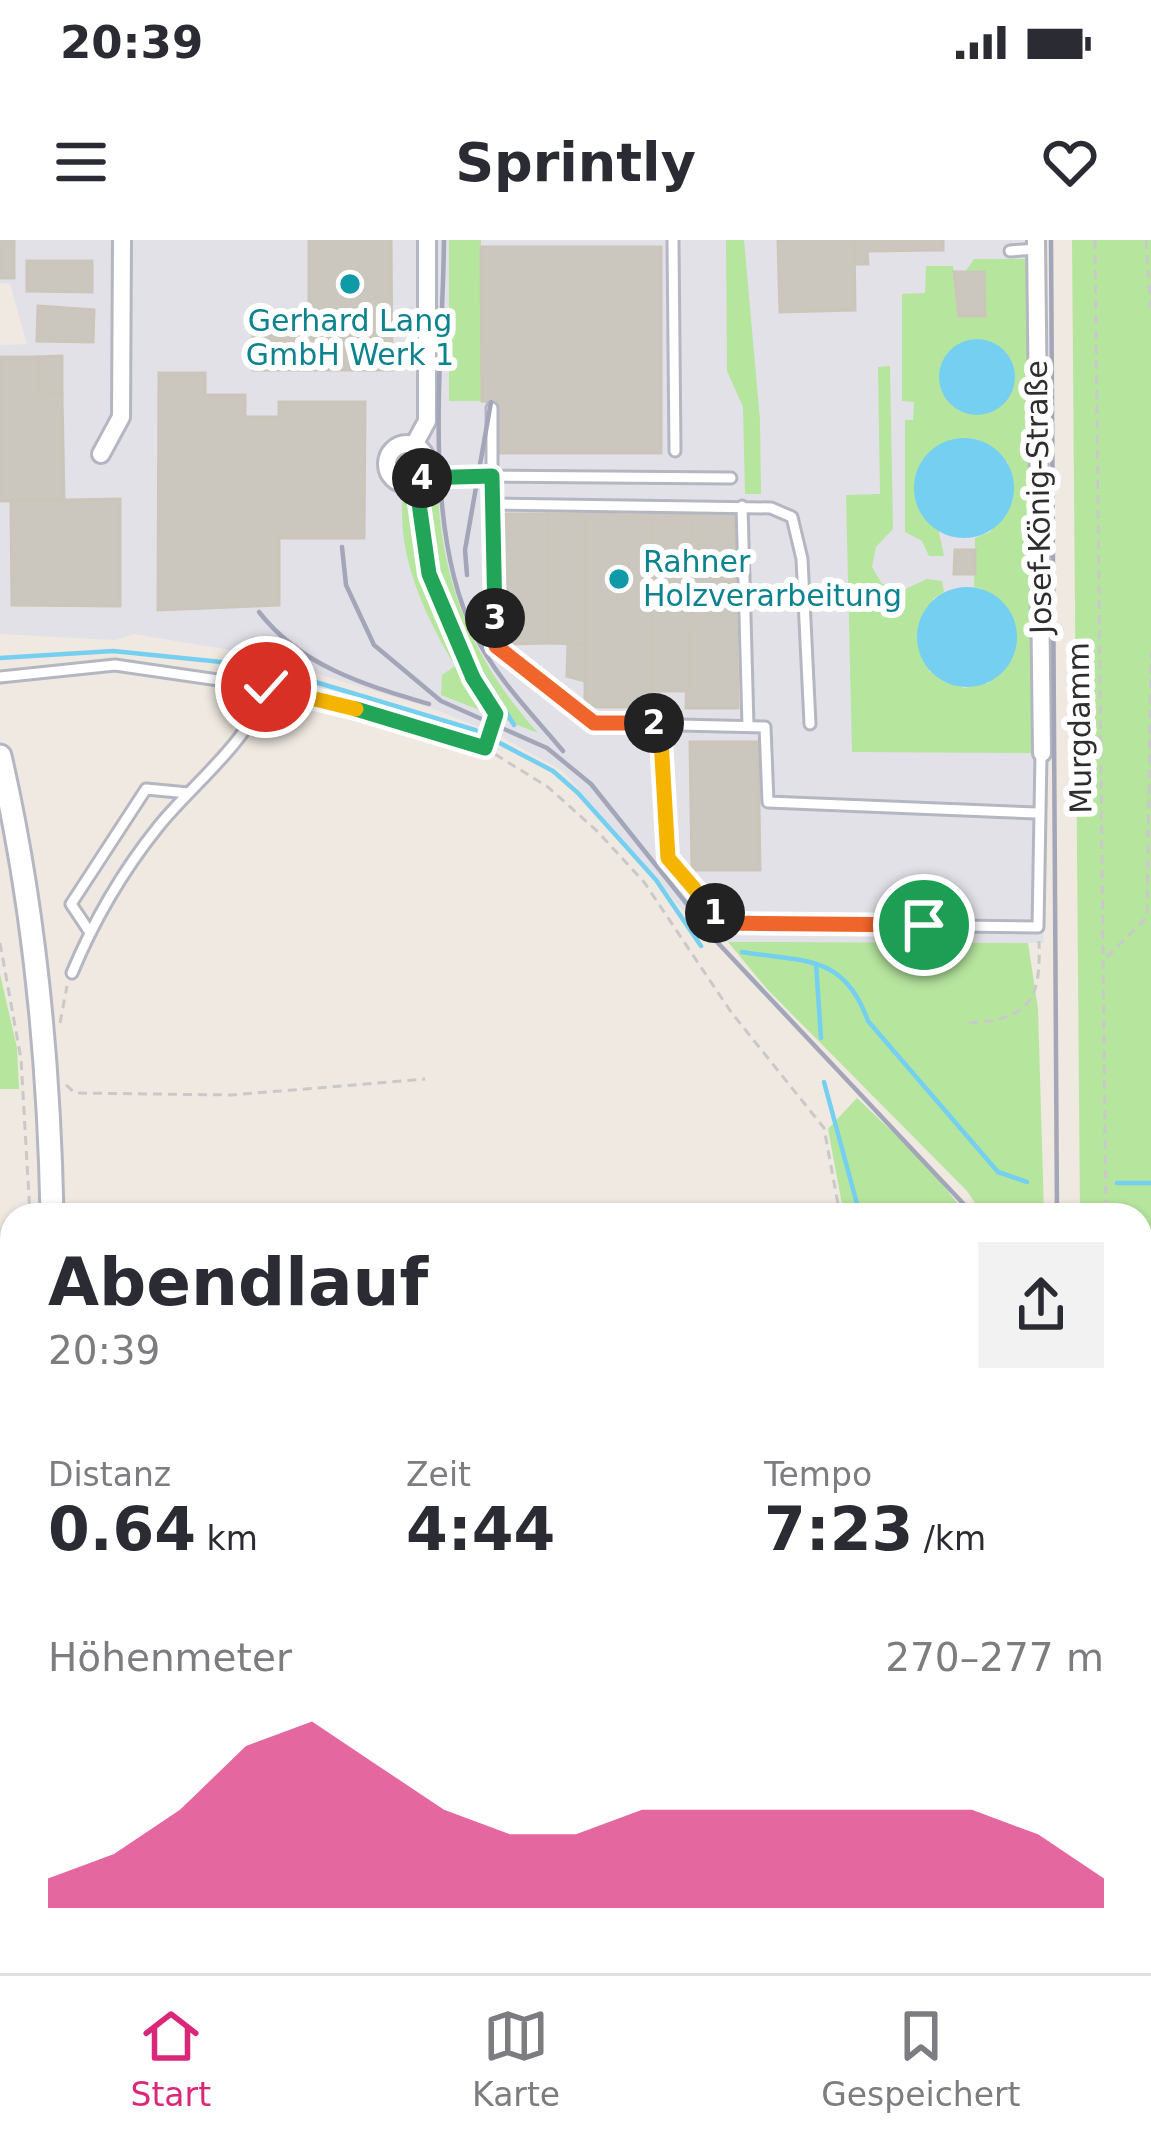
<!DOCTYPE html>
<html lang="de">
<meta charset="utf-8">
<style>
:root{--surface:#fff;--page:#f2f2f3;--text:#2b2b33;--muted:#7c7c81;--line:#e1e1e2;--accent:#db2777}
body{margin:0;font-family:"DejaVu Sans",sans-serif;background:var(--page);color:var(--text);height:100vh;display:flex;flex-direction:column;font-size:45px;white-space:nowrap}
*{box-sizing:border-box;margin:0}
p{font-size:39px;color:var(--muted)}
.icon{flex:none;width:66px;height:66px;fill:none;stroke:currentColor;stroke-width:2;stroke-linecap:round;stroke-linejoin:round}
.map{position:relative;flex:1;overflow:hidden}
.panel{position:absolute;left:0px;top:963px;width:1152px;height:771px;display:flex;flex-direction:column;background:var(--surface);border-radius:36px 36px 0 0;box-shadow:0 3px 9px #0004}
.panel>*{flex:none}
.pin{position:absolute;display:grid;place-items:center;width:102px;height:102px;color:#fff;margin:-51px;border:6px solid #fff;border-radius:50%;box-shadow:0 3px 12px #0007}
.km{position:absolute;width:60px;height:60px;margin:-30px;border-radius:50%;background:#222;color:#fff;font-size:33px;line-height:60px;text-align:center}
.round{display:grid;place-items:center;flex:none;width:126px;height:126px;border-radius:0px;background:var(--page)}
.head{display:flex;align-items:center;justify-content:space-between;height:204px;padding:0 48px}
h1{font-size:66px;font-weight:600;line-height:90px}
.figures{display:grid;grid-template-columns:repeat(3,1fr);gap:18px;height:204px;padding:12px 48px}
.figures div{display:grid;align-content:center}
.figures b{font-size:60px;font-weight:600}
.figures small{font-size:33px;font-weight:400}
.figures p{font-size:33px}
.chart{height:336px;padding:24px 48px}
.chart p{display:flex;justify-content:space-between}
.chart svg{width:100%;height:216px;margin-top:12px;fill:var(--accent);opacity:.7}
.status{display:flex;justify-content:space-between;align-items:center;height:84px;padding:0 60px;background:var(--surface);direction:ltr}
.status svg{height:33px;fill:currentColor}
header{display:flex;justify-content:space-between;align-items:center;height:156px;padding:0 48px;background:var(--surface);font-size:54px;font-weight:600}
.tabs{display:flex;justify-content:space-around;align-items:center;height:168px;border-top:3px solid var(--line);background:var(--surface);font-size:33px;color:var(--muted)}
.tabs a{display:grid;justify-items:center;gap:6px}
.tabs .selected{color:var(--accent)}
.map>svg:first-child{display:block}
.industrial{fill:#e3e1e8}
.green{fill:#b6e59e}
.water{fill:#75cff0}
.lines{fill:none;stroke-linecap:round;stroke-linejoin:round}
.stream{stroke:#75cff0;stroke-width:4.5}
.building{fill:#cbc7bf;stroke:#cbc5ba;stroke-width:3}
.service-casing{stroke:#b4b7c1;stroke-width:15}
.minor-casing{stroke:#b4b7c1;stroke-width:22}
.tertiary-casing{stroke:#b4b7c1;stroke-width:27}
.path{stroke:#c9c9c9;stroke-width:3;stroke-dasharray:9 6;stroke-linecap:butt}
.service{stroke:#fff;stroke-width:9}
.minor{stroke:#fff;stroke-width:16}
.tertiary{stroke:#fff;stroke-width:21}
.rail{stroke:#a3a6b8;stroke-width:4.5}
.split-1-casing{stroke:#fff;stroke-width:24}
.split-2-casing{stroke:#fff;stroke-width:24}
.split-3-casing{stroke:#fff;stroke-width:24}
.split-4-casing{stroke:#fff;stroke-width:24}
.split-5-casing{stroke:#fff;stroke-width:24}
.split-6-casing{stroke:#fff;stroke-width:24}
.split-7-casing{stroke:#fff;stroke-width:24}
.split-1{stroke:#f0652b;stroke-width:15}
.split-2{stroke:#f5b400;stroke-width:15}
.split-3{stroke:#f0652b;stroke-width:15}
.split-4{stroke:#22a559;stroke-width:15}
.split-5{stroke:#22a559;stroke-width:15}
.split-6{stroke:#22a559;stroke-width:15}
.split-7{stroke:#f5b400;stroke-width:15}
.culture-dot{fill:#0f9aa8;stroke:#fff;stroke-width:4.5}
.labels{text-anchor:middle;stroke-width:12;stroke-linejoin:round;paint-order:stroke}
.culture-label{font-size:30px;fill:#0d838f;stroke:#fff}
.street-label{font-size:30px;fill:#2e2e2e;stroke:#fff}
</style>
<div class="status"><b>20:39</b><svg viewBox="0 0 49 12"><path d="M0 12V9h3v3zM5 12V6h3v6zM10 12V3h3v9zM15 12V0h3v12zM26 1h20v11H26zM47 4h2v5h-2z"/></svg></div>
<header><svg class="icon" aria-label="menu" viewBox="0 0 24 24"><path d="M4 6h16M4 12h16M4 18h16"/></svg>Sprintly<svg class="icon" aria-label="heart" viewBox="0 0 24 24"><path d="M12 20l-8-8c-3-5 5-10 8-4 3-6 11-1 8 4z"/></svg></header>
<div class="map">
<svg width="1151" height="1733" viewBox="0 0 1151 1733">
<rect width="100%" height="100%" fill="#efe9e1"/>
<!-- industrial -->
<path class="industrial" d="M0 0H1031L1036 513 1044 703 710 702 563 531 496 494 431 468 248 413 134 394 116 400 0 394V105L27 104 10 44 0 43Z"/>
<!-- green -->
<g class="green">
<path d="M449 0H481L482 161H449Z"/>
<path d="M726 0H744L760 180 761 254H745L743 167 727 131Z"/>
<path d="M1072 0H1151V1733H1101L1100 1722H1140V975H1080Z"/>
<path d="M974 19H1030L1036 513 852 512 846 255 880 254 878 127 890 126 893 289 876 307 872 327 882 344 901 351 927 339 942 341 944 352 933 359 929 431 964 448 989 443 982 349 974 347 975 298 990 292 1013 261 1008 223 977 199 939 292 944 316H929L922 301 905 292V180H913L914 162 902 161V54L925 53 926 26H953L954 32H965Z"/>
<path d="M403 254 438 257C444 350 475 423 538 493L441 455 442 435 455 426C425 376 396 315 403 254Z"/>
<path d="M728 702 1028 703 1038 769 1044 975H983L967 951 767 749Z"/>
<path d="M0 734 17 808 19 849H0Z"/>
<path d="M857 858 926 924 967 975H844L828 889Z"/>
</g>
<!-- water -->
<g class="water">
<circle cx="977" cy="137" r="38"/>
<circle cx="964" cy="248" r="50"/>
<circle cx="967" cy="397" r="50"/>
</g>
<g class="lines">
<!-- stream -->
<g class="stream">
<path d="M430 301 456 391 514 485"/>
<path d="M0 418 113 411 262 426 475 490 553 531 578 553 656 640 701 706"/>
<path d="M742 712C805 722 844 714 868 781L998 932 1027 942"/>
<path d="M816 724 821 798"/>
<path d="M824 842 860 975"/>
<path d="M1117 943H1151"/>
<path d="M1017 1722 1020 1733"/>
</g>
</g>
<!-- building -->
<g class="building">
<rect x="0" y="0" width="14" height="38"/>
<path d="M309 0H391L392 130H253V88H309Z"/>
<path d="M778 0H854L855 70 780 72Z"/>
<path d="M854 0H943V10L867 11 868 24H854Z"/>
<path d="M481 7H661V213H496L497 162 482 161Z"/>
<path d="M27 21H92V52L27 51Z"/>
<path d="M954 32H984L985 76H959Z"/>
<path d="M38 66 94 70 93 102 37 101Z"/>
<path d="M62 116V154L38 155 37 117Z"/>
<path d="M0 117H37L38 155 62 154 64 260 0 261Z"/>
<path d="M159 133H205V155H245V177H279V162H365L364 298H279V365L158 370Z"/>
<path d="M120 259V366L12 365 11 261Z"/>
<path d="M585 267 652 268V467H585Z"/>
<path d="M734 273 738 468H686L691 274Z"/>
<path d="M504 274H547V403L503 404Z"/>
<path d="M547 274H585V404L547 403Z"/>
<path d="M652 274H691L690 451H652Z"/>
<path d="M955 310H975V334H954Z"/>
<path d="M568 403 585 404V441L567 436Z"/>
<path d="M690 502H758L760 630H692Z"/>
</g>
<g class="lines">
<!-- service casing -->
<g class="service-casing">
<g id="service">
<path d="M673 0 675 211"/>
<path d="M1010 11 1036 9"/>
<path d="M492 168V236L731 238"/>
<path d="M424 235 492 236 496 406 594 483 765 487 768 562 1037 573"/>
<path d="M494 264 771 268 792 277 802 319 810 484"/>
<path d="M742 266 748 486"/>
<path d="M0 437 115 425 266 447C251 501 193 543 158 587 122 632 94 680 72 733"/>
<path d="M660 483 667 618 724 683 1038 687 1041 514"/>
<path d="M89 691 71 664 146 549 188 553"/>
</g>
</g>
<!-- minor casing -->
<g class="minor-casing">
<g id="minor">
<path d="M1036 0 1042 513"/>
<circle cx="407" cy="224" r="20"/>
<path d="M414 205 427 181V0"/>
<path d="M101 214 121 177 122 0"/>
</g>
</g>
<!-- tertiary casing -->
<g class="tertiary-casing">
<g id="tertiary">
<path d="M0 516C34 664 49 822 52 975"/>
<path d="M0 1251 12 1216"/>
</g>
</g>
<!-- path -->
<g class="path">
<path d="M1095 0 1106 975"/>
<path d="M1146 0 1151 74"/>
<path d="M416 242C424 330 447 401 496 474L486 506"/>
<path d="M280 450 485 508 548 547 598 592 644 642 731 772 824 888 840 975"/>
<path d="M0 703 21 819 30 975"/>
<path d="M1107 717 1147 677 1151 413"/>
<path d="M60 783 67 746"/>
<path d="M969 783C1031 779 1041 759 1039 701"/>
<path d="M66 845 75 853 232 855 425 839"/>
<path d="M0 1184 12 1142"/>
<path d="M1005 1722 1008 1733"/>
<path d="M1133 1722 1136 1733"/>
</g>
<!-- service -->
<use href="#service" class="service"/>
<!-- minor -->
<use href="#minor" class="minor"/>
<!-- tertiary -->
<use href="#tertiary" class="tertiary"/>
<!-- rail -->
<g class="rail">
<path d="M444 0C443 120 421 284 474 393 496 438 532 474 563 511"/>
<path d="M1051 0 1057 975"/>
<path d="M342 307 346 345 374 405 441 461 547 508 591 544 718 703 974 975"/>
<path d="M467 335 465 310 491 162"/>
<path d="M259 372C302 427 365 445 429 464"/>
<path d="M1078 1722 1079 1733"/>
</g>
</g>
<g class="lines">
<!-- split-1 casing -->
<g class="split-1-casing">
<path id="split-1" d="M715 673 724 683 924 685"/>
</g>
<!-- split-2 casing -->
<g class="split-2-casing">
<path id="split-2" d="M654 483H660L668 618 715 673"/>
</g>
<!-- split-3 casing -->
<g class="split-3-casing">
<path id="split-3" d="M495 378 496 406 594 483H654"/>
</g>
<!-- split-4 casing -->
<g class="split-4-casing">
<path id="split-4" d="M422 238 492 236 495 378"/>
</g>
<!-- split-5 casing -->
<g class="split-5-casing">
<path id="split-5" d="M422 238 416 242 429 334 473 438"/>
</g>
<!-- split-6 casing -->
<g class="split-6-casing">
<path id="split-6" d="M356 469 485 508 496 474 473 438"/>
</g>
<!-- split-7 casing -->
<g class="split-7-casing">
<path id="split-7" d="M266 447 356 469"/>
</g>
<!-- split-1 -->
<use href="#split-1" class="split-1"/>
<!-- split-2 -->
<use href="#split-2" class="split-2"/>
<!-- split-3 -->
<use href="#split-3" class="split-3"/>
<!-- split-4 -->
<use href="#split-4" class="split-4"/>
<!-- split-5 -->
<use href="#split-5" class="split-5"/>
<!-- split-6 -->
<use href="#split-6" class="split-6"/>
<!-- split-7 -->
<use href="#split-7" class="split-7"/>
</g>
<!-- markers -->
<g class="culture-dot">
<circle cx="350" cy="44" r="12"/>
<circle cx="619" cy="339" r="12"/>
</g>
<g class="labels">
<!-- culture labels -->
<g class="culture-label">
<text x="350" y="91">Gerhard Lang<tspan x="350" dy="34">GmbH Werk 1</tspan></text>
<text x="643" y="332" text-anchor="start">Rahner<tspan x="643" dy="34">Holzverarbeitung</tspan></text>
</g>
<!-- street labels -->
<g class="street-label">
<text transform="translate(1039 257) rotate(-91)" y="10">Josef-König-Straße</text>
<text transform="translate(1080 488) rotate(-91)" y="10">Murgdamm</text>
</g>
</g>
</svg>
<div class="pin" style="left:924px;top:685px;background:#1e9e55"><svg class="icon" aria-label="arrive" viewBox="0 0 24 24"><path d="M6 21V4h12l-3 4 3 4H6"/></svg></div>
<div class="pin" style="left:266px;top:447px;background:#d93025"><svg class="icon" aria-label="check" viewBox="0 0 24 24"><path d="M5 12l5 5 9-10"/></svg></div>
<b class="km" style="left:715px;top:673px">1</b>
<b class="km" style="left:654px;top:483px">2</b>
<b class="km" style="left:495px;top:378px">3</b>
<b class="km" style="left:422px;top:238px">4</b>
<section class="panel">
<div class="head"><div><h1>Abendlauf</h1><p>20:39</p></div><a class="round"><svg class="icon" aria-label="share" viewBox="0 0 24 24"><path d="M12 15V3M7 8l5-5 5 5M5 13v7h14v-7"/></svg></a></div>
<div class="figures">
<div><p>Distanz</p><b>0.64<small> km</small></b></div>
<div><p>Zeit</p><b>4:44</b></div>
<div><p>Tempo</p><b>7:23<small> /km</small></b></div>
</div>
<div class="chart"><p><span>Höhenmeter</span>270–277 m</p>
<svg viewBox="0 0 160 44" preserveAspectRatio="none"><path d="M0 44V38L10 33L20 24L30 11L40 6L50 15L60 24L70 29L80 29L90 24L100 24L110 24L120 24L130 24L140 24L150 29L160 38V44z"/></svg>
</div>
</section>
</div>
<nav class="tabs">
<a class="selected"><svg class="icon" aria-label="home" viewBox="0 0 24 24"><path d="M3 11l9-7 9 7M6 9v11h12V9"/></svg>Start</a>
<a><svg class="icon" aria-label="map" viewBox="0 0 24 24"><path d="M3 6l6-2 6 2 6-2v14l-6 2-6-2-6 2zM9 4v14M15 6v14"/></svg>Karte</a>
<a><svg class="icon" aria-label="saved" viewBox="0 0 24 24"><path d="M7 4h10v16l-5-4-5 4z"/></svg>Gespeichert</a>
</nav>
